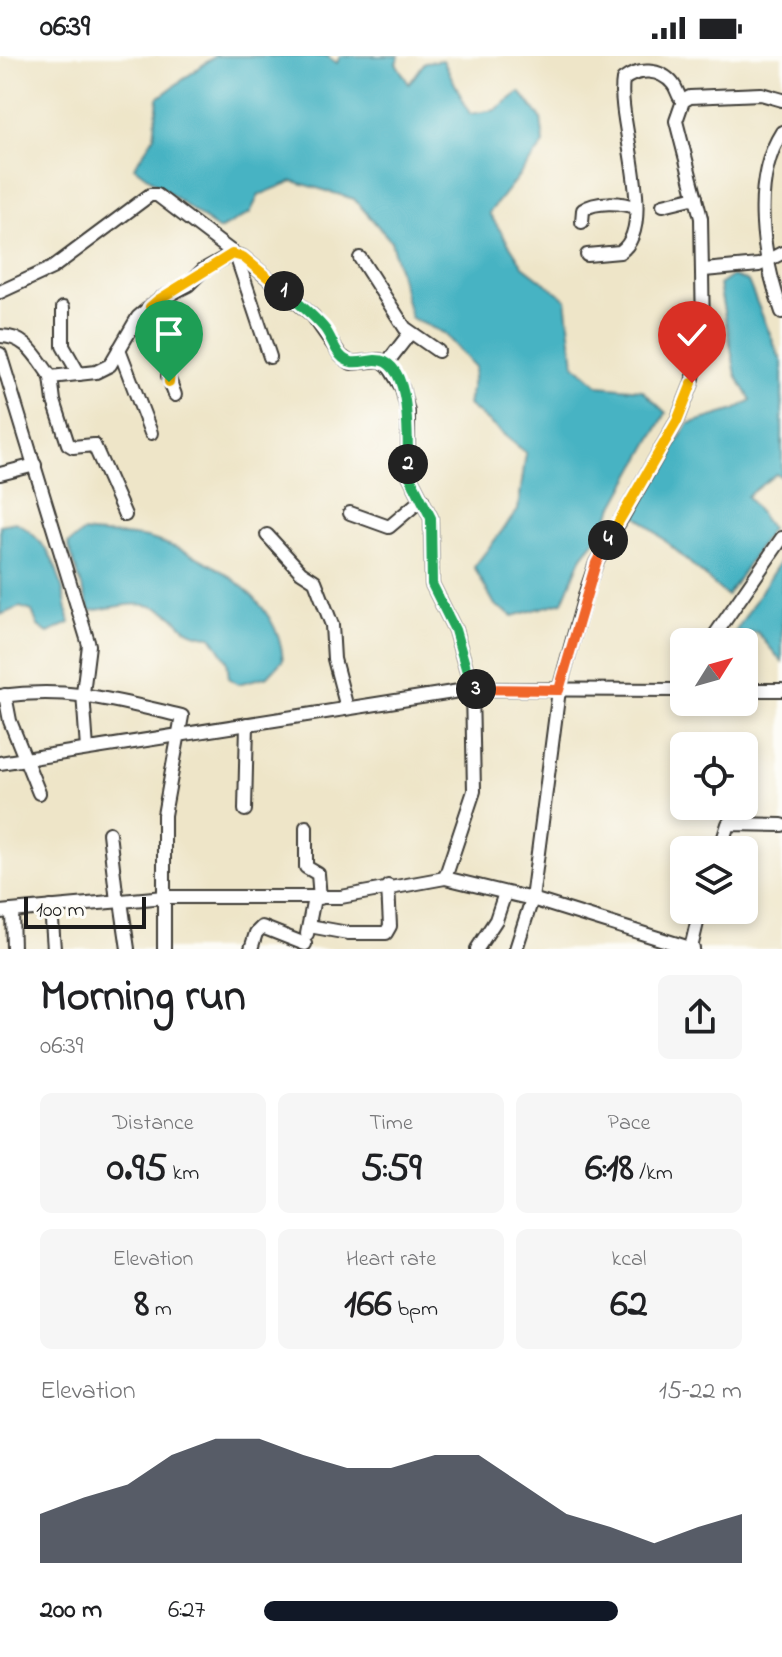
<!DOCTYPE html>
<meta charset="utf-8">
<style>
:root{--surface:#fff;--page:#f6f6f6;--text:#202124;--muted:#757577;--accent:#111827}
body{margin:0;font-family:"Indie Flower",sans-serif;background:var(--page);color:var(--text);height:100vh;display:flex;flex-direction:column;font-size:30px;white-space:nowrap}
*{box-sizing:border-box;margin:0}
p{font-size:26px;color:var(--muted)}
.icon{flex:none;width:44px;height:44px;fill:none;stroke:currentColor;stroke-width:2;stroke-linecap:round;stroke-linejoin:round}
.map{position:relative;height:893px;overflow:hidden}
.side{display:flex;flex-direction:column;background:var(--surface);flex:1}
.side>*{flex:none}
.needle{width:52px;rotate:53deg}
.tools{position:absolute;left:670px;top:572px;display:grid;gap:16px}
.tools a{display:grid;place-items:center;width:88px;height:88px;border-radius:12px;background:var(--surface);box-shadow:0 4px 12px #0003;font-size:40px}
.scale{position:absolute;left:24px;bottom:20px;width:122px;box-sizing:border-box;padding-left:8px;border:4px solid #1c1c1c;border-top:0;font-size:22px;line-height:28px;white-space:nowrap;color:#1c1c1c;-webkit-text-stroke:6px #fdfcf7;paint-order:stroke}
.pin{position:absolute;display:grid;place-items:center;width:68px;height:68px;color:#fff;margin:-82px -34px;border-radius:50% 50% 50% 0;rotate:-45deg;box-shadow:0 0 8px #0007}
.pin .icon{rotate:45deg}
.km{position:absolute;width:40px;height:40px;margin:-20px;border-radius:50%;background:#222;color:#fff;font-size:22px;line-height:40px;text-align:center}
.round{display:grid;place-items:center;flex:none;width:84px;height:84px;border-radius:12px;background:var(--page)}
.head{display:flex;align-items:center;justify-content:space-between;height:136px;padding:0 40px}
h1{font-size:44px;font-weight:700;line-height:60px}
.stats{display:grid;grid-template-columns:repeat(3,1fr);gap:12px;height:136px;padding:8px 40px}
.stats div{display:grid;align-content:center;border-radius:12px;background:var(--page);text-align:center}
.stats b{font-size:40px;font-weight:700}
.stats small{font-size:22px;font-weight:400}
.stats p{font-size:22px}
.chart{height:224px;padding:16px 40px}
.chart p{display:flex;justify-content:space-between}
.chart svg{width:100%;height:144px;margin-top:8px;fill:var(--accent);opacity:.7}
ul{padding:0 40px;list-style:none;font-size:26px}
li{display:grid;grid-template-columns:128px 96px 1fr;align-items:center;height:60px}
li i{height:20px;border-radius:10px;background:var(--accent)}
.status{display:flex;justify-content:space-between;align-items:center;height:56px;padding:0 40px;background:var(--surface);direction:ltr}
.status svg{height:22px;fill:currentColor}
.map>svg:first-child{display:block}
.water{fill:#46b3c3;stroke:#316870;stroke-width:2}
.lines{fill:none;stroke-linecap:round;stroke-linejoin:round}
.minor-casing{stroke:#3c3a36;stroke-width:16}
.minor{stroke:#fff;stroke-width:12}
.split-1-casing{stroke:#fff;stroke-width:16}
.split-2-casing{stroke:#fff;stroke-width:16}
.split-3-casing{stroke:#fff;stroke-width:16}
.split-4-casing{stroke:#fff;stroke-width:16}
.split-5-casing{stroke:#fff;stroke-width:16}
.split-1{stroke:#f5b400;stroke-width:10}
.split-2{stroke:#22a559;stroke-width:10}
.split-3{stroke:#22a559;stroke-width:10}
.split-4{stroke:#f0652b;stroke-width:10}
.split-5{stroke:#f5b400;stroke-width:10}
</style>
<div class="status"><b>06:39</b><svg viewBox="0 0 49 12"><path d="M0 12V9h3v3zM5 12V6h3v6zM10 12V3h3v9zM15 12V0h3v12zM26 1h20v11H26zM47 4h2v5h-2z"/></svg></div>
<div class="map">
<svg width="782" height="893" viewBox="0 0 782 893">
<rect width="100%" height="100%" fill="#fdfcf7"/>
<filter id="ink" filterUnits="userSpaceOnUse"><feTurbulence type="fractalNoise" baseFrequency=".0125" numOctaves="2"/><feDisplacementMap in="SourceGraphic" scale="16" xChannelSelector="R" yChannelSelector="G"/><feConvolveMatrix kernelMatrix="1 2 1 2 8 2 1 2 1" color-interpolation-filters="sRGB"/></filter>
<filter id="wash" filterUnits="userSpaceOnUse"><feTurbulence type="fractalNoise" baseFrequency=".006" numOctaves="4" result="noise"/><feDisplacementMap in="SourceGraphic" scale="32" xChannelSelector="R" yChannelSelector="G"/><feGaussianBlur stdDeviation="1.8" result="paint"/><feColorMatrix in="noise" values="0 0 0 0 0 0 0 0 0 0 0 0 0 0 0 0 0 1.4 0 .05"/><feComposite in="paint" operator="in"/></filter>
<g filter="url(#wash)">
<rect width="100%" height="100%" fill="#eee5c8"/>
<!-- water -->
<g class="water">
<path d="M215 0H327L337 7 340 0H399L396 7 409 28 425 6 443 4 470 58 495 54 520 36 541 62 544 88 489 157 523 210 566 243 574 308 599 330 642 334 666 357 595 484 582 500 563 546 513 560 495 549 474 511 518 454 526 397 468 349 475 311 444 277 411 262 391 185 354 143 293 125 259 139 250 157 219 174 134 111 154 81 158 42Z"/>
<path d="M732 220 748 225 782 307V421L776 418 747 440 771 473 727 540 634 457 688 368 735 354 751 344 736 319 719 229Z"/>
<path d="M16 466C58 492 60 523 70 567L48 577 38 570 32 555 20 551 0 559V469Z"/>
<path d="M84 476C105 480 130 477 151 483 207 500 278 539 283 604L268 620 238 628 229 622 227 604 211 580C178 578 185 564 161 553 139 543 113 552 90 555L68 488Z"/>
<path d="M782 502V606L757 576 734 578Z"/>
</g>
</g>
<g filter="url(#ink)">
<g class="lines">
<!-- minor casing -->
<g class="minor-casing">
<g id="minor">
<path d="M782 76C750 126 763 203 782 256"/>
<path d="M663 149 696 141"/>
<path d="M582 166 583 154C595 145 622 146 636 152"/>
<path d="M587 199 620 196C659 171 616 64 623 24 638 12 660 12 673 28 678 34 677 40 683 45"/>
<path d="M360 202 405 272 438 295"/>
<path d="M704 214 759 209 782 197"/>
<path d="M0 236 52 212 150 139H157L236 199 270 301"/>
<path d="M150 251 171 305 168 320 175 339"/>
<path d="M63 252V290L79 318"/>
<path d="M0 280C27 280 36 301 51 321L96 316 110 309 138 261 158 244 188 229 203 214 232 198 243 201 313 260 341 300 351 307 380 304 388 309 402 332 408 356V417L431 462 432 528 455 574 472 633 474 735 445 822"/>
<path d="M119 293 151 377"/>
<path d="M0 298 89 589 83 637 87 693"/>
<path d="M386 308 410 277"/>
<path d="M51 321 54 345 68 388 73 391 94 389 125 459"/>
<path d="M0 418 35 409"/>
<path d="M350 457 389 471 422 443"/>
<path d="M267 479 301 516 315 525 332 569 334 603 347 652"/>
<path d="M710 586 782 482"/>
<path d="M744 634H782"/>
<path d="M5 639 10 665 39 737"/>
<path d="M0 640C73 631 112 644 182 660L164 759V893"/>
<path d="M0 707 472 633 684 634"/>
<path d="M245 754 247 668"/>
<path d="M306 771V811L318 818 320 842"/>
<path d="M109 777 117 845"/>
<path d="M720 794 728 768 782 769"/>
<path d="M121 845 128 893"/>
<path d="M51 851 54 893"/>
<path d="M12 855 13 893"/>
<path d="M0 856 165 841H341L445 822 532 843 693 893"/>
<path d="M309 870 348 877H386L390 870 388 830"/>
<path d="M307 878 314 842"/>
<path d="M691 892 700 854"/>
<path d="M251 893 256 877 262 871 305 888"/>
<path d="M477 893 496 864 505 837"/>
<path d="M516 893 532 843 559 634 587 533 596 507 677 365 692 327 703 273 701 162 676 65 683 45 690 41 761 38 782 44"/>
</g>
</g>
<!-- minor -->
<use href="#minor" class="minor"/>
</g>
</g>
<g class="lines" filter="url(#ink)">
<!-- split-1 casing -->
<g class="split-1-casing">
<path id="split-1" d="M169 326 171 305 150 251 158 244 232 198 243 201 284 235"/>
</g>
<!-- split-2 casing -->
<g class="split-2-casing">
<path id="split-2" d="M284 235C298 247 313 258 325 273 331 281 334 292 340 299 350 311 362 305 375 304 413 303 407 385 408 408"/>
</g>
<!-- split-3 casing -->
<g class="split-3-casing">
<path id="split-3" d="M408 408V417L431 462 432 528 455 574 472 633H476"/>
</g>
<!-- split-4 casing -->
<g class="split-4-casing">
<path id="split-4" d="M476 633 559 634 596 507 608 484"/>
</g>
<!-- split-5 casing -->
<g class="split-5-casing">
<path id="split-5" d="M608 484 677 365 692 327"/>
</g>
<!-- split-1 -->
<use href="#split-1" class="split-1"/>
<!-- split-2 -->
<use href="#split-2" class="split-2"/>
<!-- split-3 -->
<use href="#split-3" class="split-3"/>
<!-- split-4 -->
<use href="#split-4" class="split-4"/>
<!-- split-5 -->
<use href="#split-5" class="split-5"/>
</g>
</svg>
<div class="tools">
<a><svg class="needle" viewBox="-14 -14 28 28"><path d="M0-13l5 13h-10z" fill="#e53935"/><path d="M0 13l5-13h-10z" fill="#757577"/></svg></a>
<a><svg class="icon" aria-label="locate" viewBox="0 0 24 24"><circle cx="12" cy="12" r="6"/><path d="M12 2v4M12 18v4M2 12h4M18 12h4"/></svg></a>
<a><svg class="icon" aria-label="layers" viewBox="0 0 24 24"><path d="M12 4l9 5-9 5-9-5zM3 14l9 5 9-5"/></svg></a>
</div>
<div class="scale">100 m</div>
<div class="pin" style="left:169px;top:326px;background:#1e9e55"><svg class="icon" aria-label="arrive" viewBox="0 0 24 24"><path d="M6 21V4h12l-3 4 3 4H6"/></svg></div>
<div class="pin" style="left:692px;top:327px;background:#d93025"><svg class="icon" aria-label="check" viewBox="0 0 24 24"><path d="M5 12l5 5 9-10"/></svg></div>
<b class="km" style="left:284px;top:235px">1</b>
<b class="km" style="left:408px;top:408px">2</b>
<b class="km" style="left:476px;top:633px">3</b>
<b class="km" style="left:608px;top:484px">4</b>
</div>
<section class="side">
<div class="head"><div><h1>Morning run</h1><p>06:39</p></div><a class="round"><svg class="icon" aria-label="share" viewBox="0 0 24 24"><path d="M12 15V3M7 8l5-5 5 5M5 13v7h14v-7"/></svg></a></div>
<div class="stats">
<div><p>Distance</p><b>0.95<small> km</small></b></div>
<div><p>Time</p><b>5:59</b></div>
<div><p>Pace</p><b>6:18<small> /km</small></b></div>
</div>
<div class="stats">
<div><p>Elevation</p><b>8<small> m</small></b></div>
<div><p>Heart rate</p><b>166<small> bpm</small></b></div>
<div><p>kcal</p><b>62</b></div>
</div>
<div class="chart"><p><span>Elevation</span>15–22 m</p>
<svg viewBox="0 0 160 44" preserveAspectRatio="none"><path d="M0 44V29L10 24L20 20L30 11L40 6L50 6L60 11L70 15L80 15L90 11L100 11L110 20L120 29L130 33L140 38L150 33L160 29V44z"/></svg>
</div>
<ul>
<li><b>200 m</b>6:27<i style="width:74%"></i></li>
</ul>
</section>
